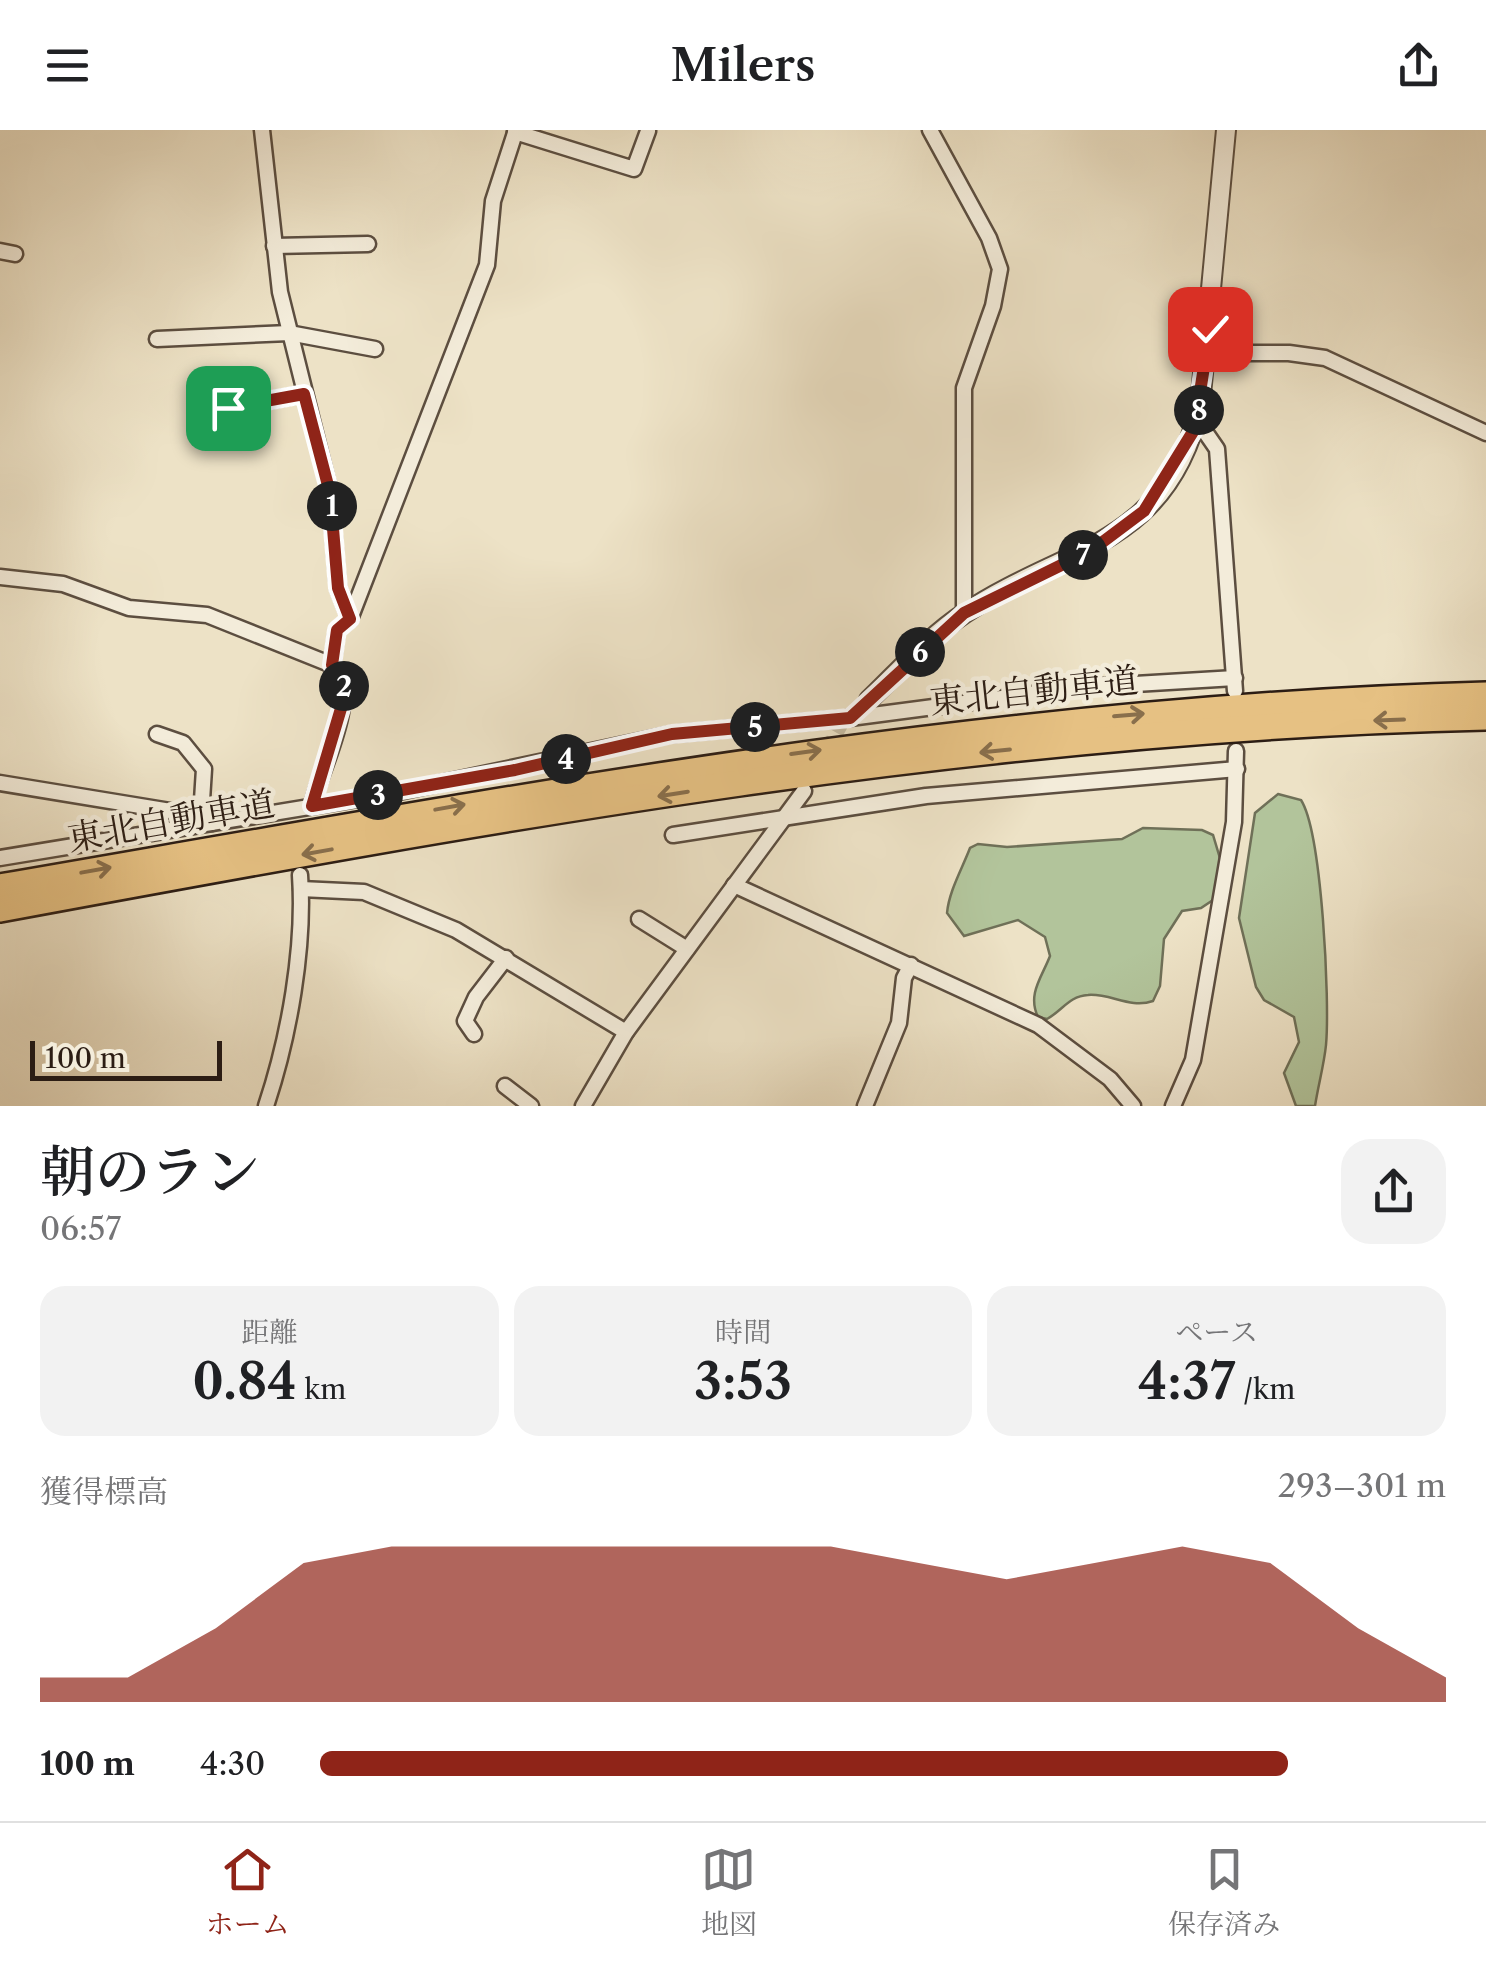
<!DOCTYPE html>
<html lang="ja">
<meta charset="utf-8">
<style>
:root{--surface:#fff;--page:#f2f2f2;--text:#202124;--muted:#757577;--line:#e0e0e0;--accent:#8f2418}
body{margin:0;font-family:"Libre Caslon Text","Noto Serif JP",serif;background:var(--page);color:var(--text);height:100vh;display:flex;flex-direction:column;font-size:38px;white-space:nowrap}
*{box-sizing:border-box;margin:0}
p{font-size:32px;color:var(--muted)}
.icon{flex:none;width:55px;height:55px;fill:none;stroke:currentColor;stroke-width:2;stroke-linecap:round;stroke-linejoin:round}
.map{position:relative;height:976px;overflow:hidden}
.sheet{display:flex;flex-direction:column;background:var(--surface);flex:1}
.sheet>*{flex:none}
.scale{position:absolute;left:30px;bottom:25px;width:192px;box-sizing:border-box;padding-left:10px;border:5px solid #2c1d14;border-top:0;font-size:28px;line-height:35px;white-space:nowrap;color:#2c1d14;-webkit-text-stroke:8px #f3ecda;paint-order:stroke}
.pin{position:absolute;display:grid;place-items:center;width:85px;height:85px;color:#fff;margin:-42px;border-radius:20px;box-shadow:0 5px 15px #0006}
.km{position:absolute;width:50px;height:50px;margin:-25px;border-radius:50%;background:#222;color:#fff;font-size:28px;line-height:50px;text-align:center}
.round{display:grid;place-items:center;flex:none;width:105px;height:105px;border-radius:30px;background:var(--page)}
.overview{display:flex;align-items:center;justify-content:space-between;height:170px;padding:0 40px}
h1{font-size:55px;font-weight:600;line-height:75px}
.metrics{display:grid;grid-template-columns:repeat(3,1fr);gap:15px;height:170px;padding:10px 40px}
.metrics div{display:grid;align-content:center;border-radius:25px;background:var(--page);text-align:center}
.metrics b{font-size:50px;font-weight:600}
.metrics small{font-size:28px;font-weight:400}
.metrics p{font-size:28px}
.chart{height:280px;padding:20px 40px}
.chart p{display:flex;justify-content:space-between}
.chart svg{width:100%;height:180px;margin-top:10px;fill:var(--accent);opacity:.7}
ul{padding:0 40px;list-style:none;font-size:32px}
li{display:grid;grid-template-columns:160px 120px 1fr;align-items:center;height:75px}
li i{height:25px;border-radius:12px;background:var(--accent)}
header{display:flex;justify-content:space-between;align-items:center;height:130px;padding:0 40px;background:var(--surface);font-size:45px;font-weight:600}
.tabs{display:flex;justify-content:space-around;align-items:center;height:140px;border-top:2px solid var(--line);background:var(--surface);font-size:28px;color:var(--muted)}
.tabs a{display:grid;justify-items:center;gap:5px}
.tabs .active{color:var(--accent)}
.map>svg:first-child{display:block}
.green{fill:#b2c49b;stroke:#6f7058;stroke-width:2.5}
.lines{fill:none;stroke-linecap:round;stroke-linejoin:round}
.minor-tunnel{stroke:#c6bba2;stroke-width:14;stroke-dasharray:14 7;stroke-linecap:butt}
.minor-casing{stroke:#5c4e40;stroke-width:19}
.tertiary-casing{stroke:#5c4e40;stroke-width:22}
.motorway-casing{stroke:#2c1d14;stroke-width:30}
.minor{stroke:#f3ecda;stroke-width:14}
.tertiary{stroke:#f3ecda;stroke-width:18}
.motorway{stroke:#e6c183;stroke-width:25}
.oneway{stroke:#896f4c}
.route-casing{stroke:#fff;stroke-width:20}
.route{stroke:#8f2418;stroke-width:12}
.labels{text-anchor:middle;stroke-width:9;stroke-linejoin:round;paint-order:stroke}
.street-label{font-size:35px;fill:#2c1d14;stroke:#f3ecda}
</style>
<header><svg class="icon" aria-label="menu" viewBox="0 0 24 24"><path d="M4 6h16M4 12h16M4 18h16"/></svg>Milers<svg class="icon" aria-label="share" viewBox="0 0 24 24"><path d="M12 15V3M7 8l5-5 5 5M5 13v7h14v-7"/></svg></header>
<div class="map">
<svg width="1486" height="976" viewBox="0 0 1486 976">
<rect width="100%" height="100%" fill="#ede2c6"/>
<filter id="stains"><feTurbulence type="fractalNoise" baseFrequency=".002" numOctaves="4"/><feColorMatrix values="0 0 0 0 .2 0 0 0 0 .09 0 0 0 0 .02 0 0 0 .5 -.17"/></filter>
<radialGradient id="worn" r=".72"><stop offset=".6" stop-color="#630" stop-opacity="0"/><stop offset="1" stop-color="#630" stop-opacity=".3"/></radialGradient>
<!-- green -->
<g class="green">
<path d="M1278 664 1301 670C1322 703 1330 872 1326 915 1324 935 1318 956 1315 976H1296L1284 943 1299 912 1294 887 1264 870 1256 857 1239 788 1255 683Z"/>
<path d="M1143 698 1202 700 1213 705 1222 735 1216 768 1201 778 1182 781 1164 809 1160 856 1153 871C1130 879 1110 863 1088 865 1069 866 1062 881 1047 889L1038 887C1027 864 1042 847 1050 826L1045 807 1018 790 964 806 947 783C949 761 962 739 970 718L978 714 1007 717 1122 709Z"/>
</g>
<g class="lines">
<!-- minor-tunnel -->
<path class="minor-tunnel" d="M826 621 841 595"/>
<!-- minor casing -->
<g class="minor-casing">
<g id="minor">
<path d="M262 0 280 162 330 363 338 458 350 489 337 500 332 535"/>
<path d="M930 0 989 108 1000 139 993 176 964 258V483"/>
<path d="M515 2 634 39 648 1"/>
<path d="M274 116 368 114"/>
<path d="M0 121 15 124"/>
<path d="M157 209 289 203 375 219"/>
<path d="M1207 223H1289L1325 228 1486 303"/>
<path d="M229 278 304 264"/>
<path d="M1197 290 1217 319 1235 561"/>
<path d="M0 447 63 454 129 478 207 485 332 535C362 566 320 638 312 676"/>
<path d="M350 489 487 135 493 71 516 0"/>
<path d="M157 604 183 613 204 639 201 686"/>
<path d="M0 653 201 686 212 693"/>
<path d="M673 705 926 666 1237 639"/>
<path d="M0 728 394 663 672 604 850 588 1085 557 1235 548"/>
<path d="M734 755 1038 895 1110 949 1133 976"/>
<path d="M301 759 364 762 456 800 626 902"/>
<path d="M639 789 687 819"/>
<path d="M474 904 465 891 476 867 506 828"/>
<path d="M505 956 531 976"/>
<path d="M266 976C289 907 305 818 300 745"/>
<path d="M583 976 626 902 804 661"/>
<path d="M865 976 899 893 904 848 911 835"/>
<path d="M1173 976 1193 930 1234 692 1236 621"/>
</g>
</g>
<!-- tertiary casing -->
<g class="tertiary-casing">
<path id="tertiary" d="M869 570C899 541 930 506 965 483 1065 416 1167 418 1200 275L1226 0"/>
</g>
<!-- motorway casing -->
<g class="motorway-casing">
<g id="motorway">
<path d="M0 757C493 672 984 578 1486 565"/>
<path d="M0 779C491 688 986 598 1486 587"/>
</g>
</g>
<!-- minor -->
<use href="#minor" class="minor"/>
<!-- tertiary -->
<use href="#tertiary" class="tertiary"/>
<!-- motorway -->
<use href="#motorway" class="motorway"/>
</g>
<!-- one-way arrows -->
<defs><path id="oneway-shaft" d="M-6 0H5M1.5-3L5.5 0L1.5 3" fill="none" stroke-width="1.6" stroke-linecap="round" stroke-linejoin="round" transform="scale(2.5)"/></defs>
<g class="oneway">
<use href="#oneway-shaft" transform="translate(1129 585) rotate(-5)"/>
<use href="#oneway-shaft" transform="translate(1389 590) rotate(178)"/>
<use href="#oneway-shaft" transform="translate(995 621) rotate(174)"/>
<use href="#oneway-shaft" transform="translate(806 622) rotate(-8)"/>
<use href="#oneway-shaft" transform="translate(673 664) rotate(171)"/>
<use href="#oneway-shaft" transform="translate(450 677) rotate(-10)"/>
<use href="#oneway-shaft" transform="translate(317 722) rotate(170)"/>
<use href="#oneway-shaft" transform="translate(96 740) rotate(-10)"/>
</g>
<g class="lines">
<!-- route casing -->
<g class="route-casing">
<path id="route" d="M228 278 304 264 330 363 338 458 350 489 337 500 332 535 340 545 345 565 312 676 515 640 672 604 850 588 964 483 1092 420 1144 381 1194 300 1210 199"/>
</g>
<!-- route -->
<use href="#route" class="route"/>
</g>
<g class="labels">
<!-- street labels -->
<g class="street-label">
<text transform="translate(1034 561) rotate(-6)" y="12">東北自動車道</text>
<text transform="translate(171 691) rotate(-10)" y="12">東北自動車道</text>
</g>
</g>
<rect width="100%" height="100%" filter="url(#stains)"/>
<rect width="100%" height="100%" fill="url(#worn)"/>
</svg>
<div class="scale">100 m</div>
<div class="pin" style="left:228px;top:278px;background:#1e9e55"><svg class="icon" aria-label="arrive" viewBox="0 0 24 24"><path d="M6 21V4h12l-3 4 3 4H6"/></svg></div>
<div class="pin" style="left:1210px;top:199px;background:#d93025"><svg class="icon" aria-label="check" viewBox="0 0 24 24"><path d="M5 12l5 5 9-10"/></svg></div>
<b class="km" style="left:332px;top:376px">1</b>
<b class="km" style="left:344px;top:556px">2</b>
<b class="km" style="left:378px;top:665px">3</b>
<b class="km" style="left:566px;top:629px">4</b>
<b class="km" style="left:755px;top:597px">5</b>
<b class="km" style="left:920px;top:522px">6</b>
<b class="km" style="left:1083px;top:425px">7</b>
<b class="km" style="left:1199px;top:280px">8</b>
</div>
<section class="sheet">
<div class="overview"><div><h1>朝のラン</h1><p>06:57</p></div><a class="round"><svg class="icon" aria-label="share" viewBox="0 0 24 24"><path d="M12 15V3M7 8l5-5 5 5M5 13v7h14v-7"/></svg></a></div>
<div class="metrics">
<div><p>距離</p><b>0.84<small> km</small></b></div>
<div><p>時間</p><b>3:53</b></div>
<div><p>ペース</p><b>4:37<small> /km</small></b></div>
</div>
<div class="chart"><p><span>獲得標高</span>293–301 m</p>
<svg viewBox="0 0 160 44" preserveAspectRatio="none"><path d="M0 44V38L10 38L20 26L30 10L40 6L50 6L60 6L70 6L80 6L90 6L100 10L110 14L120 10L130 6L140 10L150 26L160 38V44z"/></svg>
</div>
<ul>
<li><b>100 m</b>4:30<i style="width:86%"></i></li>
</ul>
</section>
<nav class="tabs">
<a class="active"><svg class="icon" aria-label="home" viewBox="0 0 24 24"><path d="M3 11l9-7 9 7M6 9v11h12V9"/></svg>ホーム</a>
<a><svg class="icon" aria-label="map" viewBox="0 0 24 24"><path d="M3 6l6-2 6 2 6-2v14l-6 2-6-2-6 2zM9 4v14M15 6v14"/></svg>地図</a>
<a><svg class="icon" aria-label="saved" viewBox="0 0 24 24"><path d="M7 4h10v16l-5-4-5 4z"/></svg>保存済み</a>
</nav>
